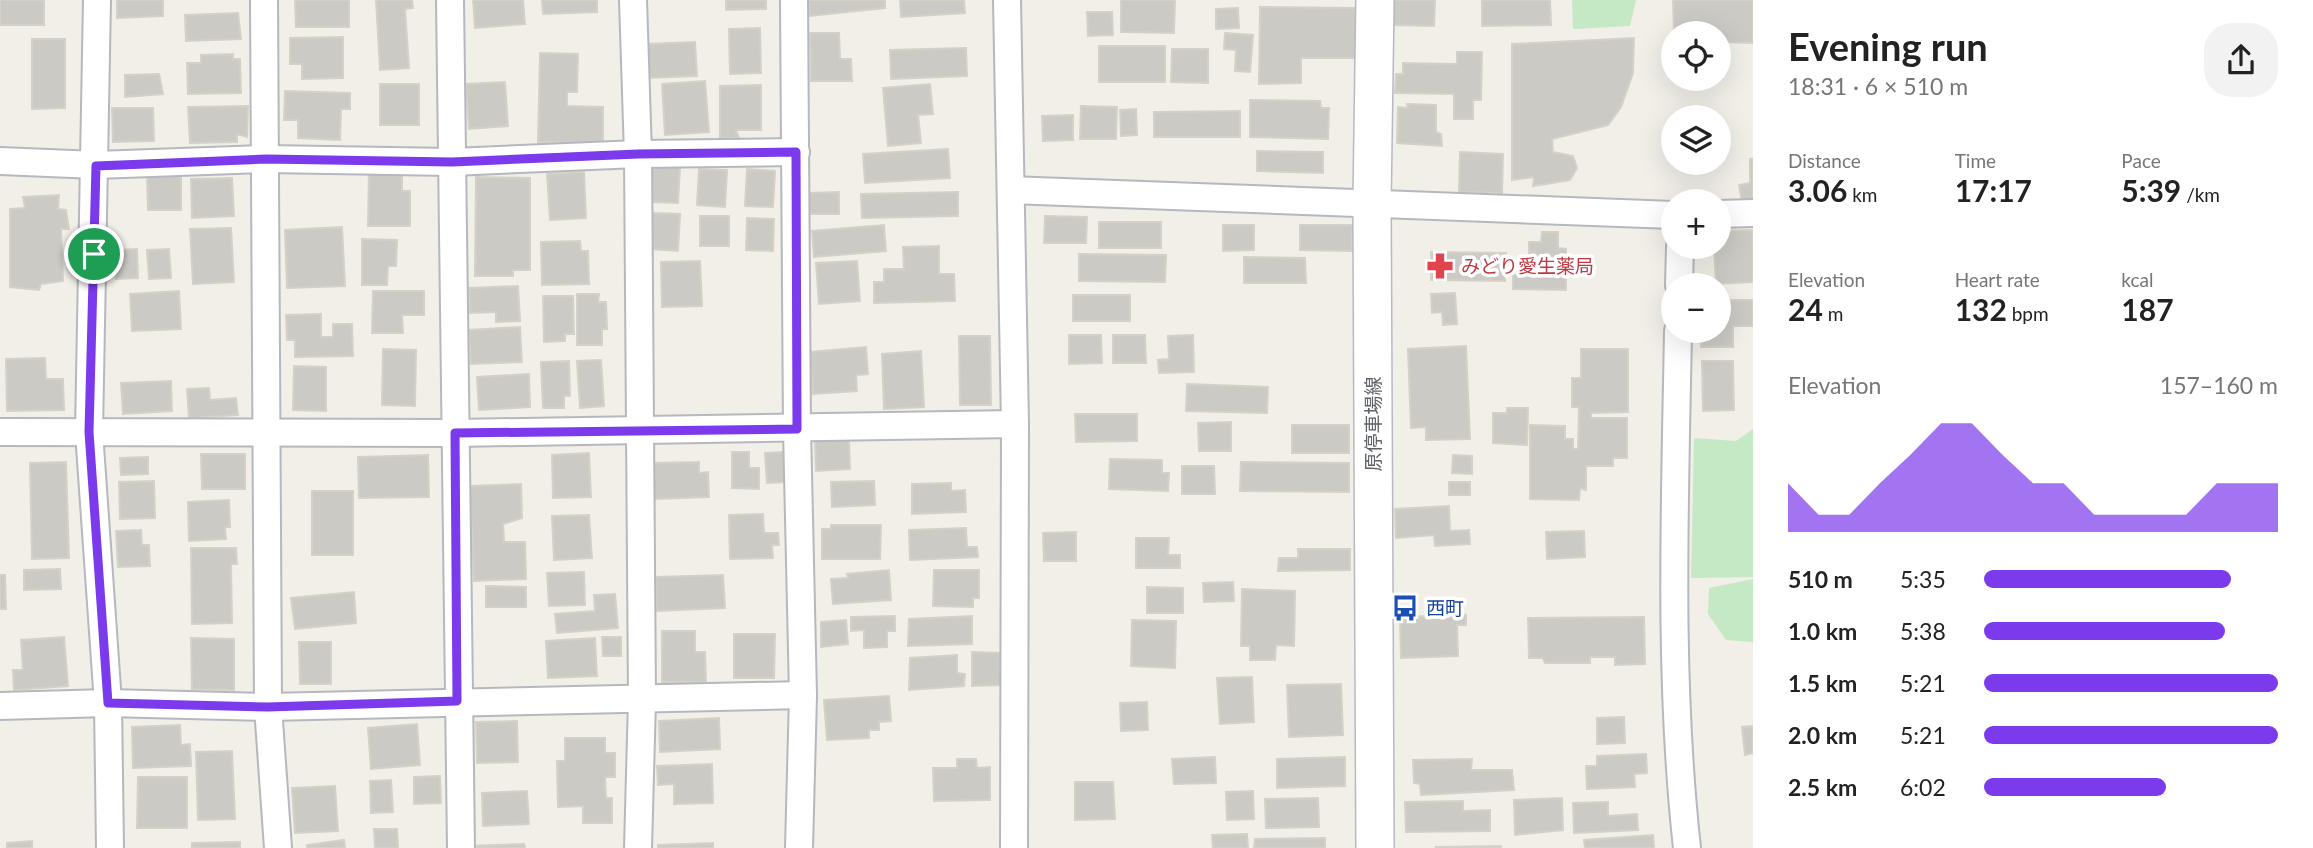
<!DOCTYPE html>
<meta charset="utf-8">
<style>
:root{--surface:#fff;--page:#f2f2f2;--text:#222;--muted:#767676;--accent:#7c3aed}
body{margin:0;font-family:Lato,"Noto Sans JP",sans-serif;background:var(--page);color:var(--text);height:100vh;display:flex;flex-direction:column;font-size:26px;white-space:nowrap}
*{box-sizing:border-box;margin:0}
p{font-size:23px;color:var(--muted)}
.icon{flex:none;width:38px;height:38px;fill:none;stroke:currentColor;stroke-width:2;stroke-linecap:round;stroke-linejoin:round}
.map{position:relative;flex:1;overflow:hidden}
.side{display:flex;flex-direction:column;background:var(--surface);width:560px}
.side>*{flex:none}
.controls{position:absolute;left:1661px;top:21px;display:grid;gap:14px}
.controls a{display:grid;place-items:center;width:70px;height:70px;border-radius:50%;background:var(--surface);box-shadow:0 7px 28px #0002;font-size:35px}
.pin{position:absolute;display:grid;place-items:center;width:60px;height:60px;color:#fff;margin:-30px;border:4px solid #fff;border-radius:50%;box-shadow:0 2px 7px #0007}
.round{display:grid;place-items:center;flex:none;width:74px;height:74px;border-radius:28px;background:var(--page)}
.headline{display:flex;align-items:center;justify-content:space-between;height:119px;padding:0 35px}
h1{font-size:38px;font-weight:700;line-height:52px}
.metrics{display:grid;grid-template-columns:repeat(3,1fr);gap:10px;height:119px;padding:7px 35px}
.metrics div{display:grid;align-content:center}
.metrics b{font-size:30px;font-weight:700}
.metrics small{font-size:19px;font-weight:400}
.metrics p{font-size:19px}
.chart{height:196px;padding:14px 35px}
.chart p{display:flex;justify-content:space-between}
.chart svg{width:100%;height:126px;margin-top:7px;fill:var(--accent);opacity:.7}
ul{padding:0 35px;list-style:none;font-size:23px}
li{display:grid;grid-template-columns:112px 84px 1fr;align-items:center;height:52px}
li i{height:18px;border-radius:9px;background:var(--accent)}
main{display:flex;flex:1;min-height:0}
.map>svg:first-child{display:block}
.green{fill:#c5e8c5}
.building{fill:#cccac5;stroke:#d6d1c6;stroke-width:2}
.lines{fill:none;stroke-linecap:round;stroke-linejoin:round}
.street-casing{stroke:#b5b8bc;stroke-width:30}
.secondary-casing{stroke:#b6babf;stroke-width:40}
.street{stroke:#fff;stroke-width:26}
.secondary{stroke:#fff;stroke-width:37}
.route-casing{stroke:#fff;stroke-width:14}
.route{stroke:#7c3aed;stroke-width:9}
.labels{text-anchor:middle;stroke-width:7;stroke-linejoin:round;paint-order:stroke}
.health-label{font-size:19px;fill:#be3a42;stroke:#fff;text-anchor:start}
.street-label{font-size:19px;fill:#5f6368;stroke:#fff}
.transit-label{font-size:19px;fill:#164399;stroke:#fff;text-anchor:start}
</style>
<main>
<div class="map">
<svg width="1753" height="848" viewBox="0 0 1753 848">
<rect width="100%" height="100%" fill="#f1efe8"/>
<!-- green -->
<g class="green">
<path d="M1572 0H1636L1630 26 1573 29Z"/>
<path d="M1753 429V577L1691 578 1694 438 1736 441Z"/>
<path d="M1753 579V642L1726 640 1708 614 1709 588Z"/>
</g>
<!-- building -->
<g class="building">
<rect x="0" y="0" width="44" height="25"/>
<path d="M117 0H163V16L117 18Z"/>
<path d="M295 0H349V27H296Z"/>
<path d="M376 0H412L413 8 405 9 409 68 380 70Z"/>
<path d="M473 0H523L525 24 475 28Z"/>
<path d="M542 0H597V12L543 14Z"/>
<path d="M726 0H766V9L726 10Z"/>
<path d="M808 0H885V8L810 16Z"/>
<path d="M900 0H964L965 13 901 17Z"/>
<path d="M1121 0H1175L1174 33 1121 32Z"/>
<path d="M1393 0H1435L1434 26 1393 25Z"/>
<path d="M1482 0H1550L1551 25 1482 26Z"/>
<path d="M1673 0H1753V43L1718 42V33H1707L1708 30 1674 31Z"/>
<path d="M1260 7 1356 8V58H1301V83L1259 84Z"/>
<path d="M1238 8 1239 28 1216 29V9Z"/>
<path d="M1087 12H1112L1113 35 1088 36Z"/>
<path d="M238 13 241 39 186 41 185 15Z"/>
<path d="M760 28 761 73 730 74 729 29Z"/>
<path d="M810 33H839L840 59H851L852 81H811Z"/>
<path d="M1225 33 1253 35 1250 72 1235 71 1236 50 1224 49Z"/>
<path d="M343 37V78L302 79V64H290V38Z"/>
<path d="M1634 38 1633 73 1621 107 1608 125 1552 139 1553 152 1573 156 1577 168 1570 180 1533 186 1534 177 1512 180V44Z"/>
<path d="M32 39H65V108L32 109Z"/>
<path d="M695 42 697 76 647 78 646 44Z"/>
<rect x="1099" y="46" width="66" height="36"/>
<path d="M966 48 967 76 891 79 890 50Z"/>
<path d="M1172 49H1208V83L1171 82Z"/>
<path d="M1457 52H1482L1481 100H1473V119H1454V94L1395 93 1396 74H1403V63L1457 64Z"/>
<path d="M540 53 578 54 577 92H567V106L603 107V143L538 142Z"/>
<path d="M233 54V59H240L241 93 188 94 187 63H201V55Z"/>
<path d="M159 74 163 94 125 97V75Z"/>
<path d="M705 81 709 132 665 135 662 84Z"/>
<path d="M505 82 508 126 469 129 466 84Z"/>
<rect x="380" y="84" width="39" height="41"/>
<path d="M930 84 933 114 918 115 921 143 888 146 883 88Z"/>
<path d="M761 85V130H736L739 138H720V86Z"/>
<path d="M285 91 350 93V109H341L340 140 298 138V120H284Z"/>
<path d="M1250 100 1320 101 1321 108H1329L1328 139 1250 137Z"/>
<path d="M1407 104 1436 105V132L1441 134 1442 146 1397 143 1398 107 1408 108Z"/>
<path d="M248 106 247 137 237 134V142L190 143 188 107Z"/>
<path d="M1081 106 1117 107 1116 139H1080Z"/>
<path d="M112 108H153L154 141 113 142Z"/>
<path d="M1136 109 1137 135 1121 136 1120 110Z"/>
<path d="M1240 111V137H1154V112Z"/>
<path d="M1073 115V140L1043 141 1042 116Z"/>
<path d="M948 149 950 178 865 183 863 154Z"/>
<path d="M1257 151 1323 152V173L1257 171Z"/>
<path d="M1460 152 1503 154 1502 193 1459 192Z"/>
<path d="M1750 159H1753V202H1742L1739 185 1750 183Z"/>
<path d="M652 166 680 167 678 203 650 202Z"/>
<path d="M369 169H402V191H410V226H368Z"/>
<path d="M699 169 727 170 725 207 697 205Z"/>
<path d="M747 169 775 171 773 207 745 206Z"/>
<path d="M584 172 586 218 550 220 547 174Z"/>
<path d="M147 175H181V210H148Z"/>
<path d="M476 177 530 178V270H513V276H475Z"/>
<path d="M232 178 234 216 192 218 191 179Z"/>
<path d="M839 192V214H809V193Z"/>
<path d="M958 192V216L862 218 861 194Z"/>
<path d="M59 195 58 209 66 210 69 229H61L63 281 41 284 39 290 10 287V209L25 208 23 197Z"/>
<path d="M652 213 680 214 678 251 650 249Z"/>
<rect x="700" y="216" width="29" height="30"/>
<path d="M1045 216 1087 217 1086 243H1044Z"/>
<path d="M747 218 774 219 773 251 746 250Z"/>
<rect x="1099" y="222" width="62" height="26"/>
<path d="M884 225 886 251 814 257 812 231Z"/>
<path d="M1223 225H1254V250L1223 251Z"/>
<path d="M1300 225H1352V251L1300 250Z"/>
<path d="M342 227 345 286 287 288 285 230Z"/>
<path d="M231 228 234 282 193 284 190 229Z"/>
<path d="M1753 230V282L1716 284 1714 247H1718V231Z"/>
<path d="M1542 232H1558V248L1566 249V290L1513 289V264H1529V242H1541Z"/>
<path d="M362 239 397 240 396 266H388L387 285H362Z"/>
<path d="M580 241 581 251H588L589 284 542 285 541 242Z"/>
<path d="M939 246V274H954L955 301 874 303V282H884V269H904L903 247Z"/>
<path d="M137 249 138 278 116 279 115 250Z"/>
<path d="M169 249 171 278 149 279 147 250Z"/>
<path d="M1431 252 1506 253 1505 281 1431 280Z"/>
<path d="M1079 254 1166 255 1165 282 1079 281Z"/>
<path d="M1244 257 1305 258 1306 283H1244Z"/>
<path d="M700 261 702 306 662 307 661 262Z"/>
<path d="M857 261 860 301 819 304 816 263Z"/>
<path d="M518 286 520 321 496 322V312L470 313 469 288Z"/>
<path d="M179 291 181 329 132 331 130 294Z"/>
<path d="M373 291H424V315H402L403 333H372Z"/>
<path d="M1455 293 1457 324 1443 325 1442 312 1432 313 1431 294Z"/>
<path d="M577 294H599L598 302H606L607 329H602V345H577Z"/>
<rect x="1073" y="295" width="57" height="26"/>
<path d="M543 296H573L574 334H565V341L544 342Z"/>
<path d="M1718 300H1753V326H1733V347H1701V331H1718Z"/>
<path d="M321 314V337H333V324H352L353 356 295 357V340H287L286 315Z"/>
<path d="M520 327 522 362 471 364 469 330Z"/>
<path d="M1069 335H1101L1102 363 1069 364Z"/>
<path d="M1113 335H1145L1146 363H1113Z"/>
<path d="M1193 335 1194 372 1159 373 1158 360 1169 359 1168 336Z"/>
<path d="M959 336H990L991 405H960Z"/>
<path d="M1466 346 1470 439 1426 440V427L1411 428 1408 349Z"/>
<path d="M866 347 868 374 856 375 857 391 813 394 810 352Z"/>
<path d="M383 349 416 350 415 406 382 405Z"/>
<path d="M1581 349H1628V412L1591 413V418H1627V458H1613V466H1586V490L1580 488 1579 500 1530 499V425L1565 426V439H1573V449H1578L1579 407H1572V378H1581Z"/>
<path d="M921 351 924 407 884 409 882 354Z"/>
<path d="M45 358 46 379H63L64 410 7 411 6 359Z"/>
<path d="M601 360 604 406 580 408 577 361Z"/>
<path d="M569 361 570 396H564V408H543L541 362Z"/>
<path d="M1702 361H1733L1734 410 1703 411Z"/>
<path d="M294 366 326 367V411L293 410Z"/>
<path d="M529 374 530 407 479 410 477 377Z"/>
<path d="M171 381 172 411 123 414 121 383Z"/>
<path d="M1187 384 1268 387 1267 413 1186 411Z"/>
<path d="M209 388 210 400 236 398 238 415 189 418 187 389Z"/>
<path d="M1507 408H1528L1527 445 1493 443V413H1507Z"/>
<path d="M1075 414H1137V441L1076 442Z"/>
<path d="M1231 422V451H1199L1198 423Z"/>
<rect x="1292" y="425" width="57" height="28"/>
<path d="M849 439 850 469 816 471 815 441Z"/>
<path d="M732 452H749V468H759V489L732 488Z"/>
<path d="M784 452 786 482 767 483 765 453Z"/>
<path d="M589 453 591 497 553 498 552 455Z"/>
<path d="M201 454H245V489H202Z"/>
<path d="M428 455 429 497 359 498 358 457Z"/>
<path d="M1453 455 1472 456V474L1452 473Z"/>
<path d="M148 457V474L121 475 120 458Z"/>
<path d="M1110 459 1162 460V473H1169L1168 491 1109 489Z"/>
<path d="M66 462 69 558 32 559 30 463Z"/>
<path d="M699 462V473L708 472 709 497 653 499 652 463Z"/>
<path d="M1241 462 1349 463V492L1240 491Z"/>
<path d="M1182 466H1214L1215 494H1182Z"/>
<path d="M154 481 155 518 120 519 119 482Z"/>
<path d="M874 481 875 505 832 507 831 482Z"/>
<rect x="1449" y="482" width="21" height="13"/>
<path d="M951 483V491L965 490 966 512 912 514V484Z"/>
<path d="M521 484 522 518 503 524 504 542H525L526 579 474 581 470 486Z"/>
<rect x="312" y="491" width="41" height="64"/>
<path d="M229 500 230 527H225L226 539 189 541 188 502Z"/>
<path d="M1449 506 1450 531 1469 530 1470 544 1435 546 1434 535 1396 538 1395 509Z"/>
<path d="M763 514 764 533H778L779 545H772L773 558 730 559 729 515Z"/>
<path d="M589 515 592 558 554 560 552 516Z"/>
<path d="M831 525H881L880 559H822V529H831Z"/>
<path d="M966 528 967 547H977L978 557 910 560 909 530Z"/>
<path d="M141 530 142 545H149L150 566 118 567 116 531Z"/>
<path d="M1584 531 1585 557 1547 559 1546 532Z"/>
<path d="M1076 532V561H1044L1043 533Z"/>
<path d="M1136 538H1169L1168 555H1180V568H1136Z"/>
<path d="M191 548H236L237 564H231L232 623 192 624Z"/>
<path d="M1298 549H1350V570L1278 571 1279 558H1298Z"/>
<path d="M60 569 61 589 24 590V570Z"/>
<path d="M889 570 891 600 833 604 831 579 848 578 847 574Z"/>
<path d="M934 570H979V598H973V607L933 606Z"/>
<path d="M584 572 585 605 549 606 547 573Z"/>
<path d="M0 575H5L6 609H0Z"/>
<path d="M723 575 725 608 657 611 656 577Z"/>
<path d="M1233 582 1234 601 1204 602 1203 583Z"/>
<path d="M486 586 526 587V607H486Z"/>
<path d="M1147 587 1183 588V613H1147Z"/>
<path d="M1242 589 1295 591 1294 646 1276 645 1275 660H1250V646H1241Z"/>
<path d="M354 592 356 623 295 629 291 598Z"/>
<path d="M615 594 618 628 557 633 555 614 595 611 594 595Z"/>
<path d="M1466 615V625H1457L1458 656 1401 658 1400 617Z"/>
<path d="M895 616V631H887V647L864 648V630L851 631V617Z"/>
<path d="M972 616V644L908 646 909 619Z"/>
<path d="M1644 617 1645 664 1615 665V657H1590V663H1545L1543 658H1529L1528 618Z"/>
<path d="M846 620 848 644 821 647V622Z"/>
<path d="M1132 620 1176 621 1175 668 1131 666Z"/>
<path d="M662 631H695V652H705L706 682H662Z"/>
<path d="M734 634H775L774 678H734Z"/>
<path d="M64 637 68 686 14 690 13 670H23L21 640Z"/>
<path d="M602 637H621V656H603Z"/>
<path d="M191 638 234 639V690L192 689Z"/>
<path d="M595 638 597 676 548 678 546 641Z"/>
<path d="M299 642H331V684H300Z"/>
<path d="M972 652 1001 653 1002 685 972 686Z"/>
<path d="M957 655V673L965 674 964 686 909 690 910 658Z"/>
<path d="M1252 677 1254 722 1220 724 1217 678Z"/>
<path d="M1341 684 1343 735 1289 737 1287 685Z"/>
<path d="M889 696 891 721 879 722V730H869V738L827 740 824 700Z"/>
<path d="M1147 702 1148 730 1121 731 1120 703Z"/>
<path d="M1624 717 1625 743 1597 744V718Z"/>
<path d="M719 718 720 749 660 752 659 721Z"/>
<path d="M517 721 518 762 477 763 476 722Z"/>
<path d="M417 724 420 765 371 769 368 728Z"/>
<path d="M180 725 181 745 190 744 191 766 133 768 132 727Z"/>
<path d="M1753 726V753L1745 755 1742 727Z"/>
<path d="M565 738H605V753H615V777H605L606 798H612V823H583V806L558 807 557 761H565Z"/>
<path d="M232 751 235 819 198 820 196 752Z"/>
<path d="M1646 754 1647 773 1634 774 1635 787 1587 789 1586 766H1597V756Z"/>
<path d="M1215 757 1216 783 1174 784 1172 759Z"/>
<path d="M1345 757V786L1277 788V759Z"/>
<path d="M957 759H976L977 768 990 767V800L934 801 933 768H957Z"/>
<path d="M1472 759 1471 770H1512L1514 790 1421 795 1420 784 1414 783 1413 760Z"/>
<path d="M712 764 713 803 674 804V784L658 785 657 766Z"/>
<path d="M440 776 441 803 414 804V777Z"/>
<path d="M138 777H187V828H137Z"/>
<path d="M391 780 393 812 371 813 370 781Z"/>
<path d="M1075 782H1113L1115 819 1075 820Z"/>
<path d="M335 786 338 831 295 833 292 788Z"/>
<path d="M527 791 529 824 483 826 482 793Z"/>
<path d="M1253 791 1254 819 1227 820 1226 792Z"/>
<path d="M1318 798 1319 827 1266 828 1265 799Z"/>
<path d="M1562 798 1563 830 1515 835 1514 800Z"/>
<path d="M1463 801V811L1490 810V831L1406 832 1405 802Z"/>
<path d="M1608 802V816L1637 814 1638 830 1574 833 1573 803Z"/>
<path d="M374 829H397L398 848H375Z"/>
<path d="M1247 834 1248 848H1213L1212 835Z"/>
<path d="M1653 835 1654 848H1585L1584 840Z"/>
<path d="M1325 838V848H1254L1255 839Z"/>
<path d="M344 840 345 848H307V845Z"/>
<path d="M32 841V848H7V843Z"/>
<path d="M240 842V848H192V843Z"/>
<path d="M713 843V848H658V845Z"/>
<path d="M524 844 525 848H467V846Z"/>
<path d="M1501 846V848H1436V847Z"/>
</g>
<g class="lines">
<!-- street casing -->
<g class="street-casing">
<g id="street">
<path d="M97 0 89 432 108 703 110 848"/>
<path d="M264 0 268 707 278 848"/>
<path d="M450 0 461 848"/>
<path d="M633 0 638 154 642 700 638 848"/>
<path d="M794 0 797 429 803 695 799 848"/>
<path d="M1007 0 1015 424 1014 848"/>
<path d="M0 161 96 165 266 159 452 162 638 154 796 152"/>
<path d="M1011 190 1673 215"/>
<path d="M1718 214 1753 213"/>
<path d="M1679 285 1680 247"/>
<path d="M1678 331C1675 503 1668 676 1687 848"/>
<path d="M0 432 455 433 1015 424"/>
<path d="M0 706 108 703 268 707 803 695"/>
</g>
</g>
<!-- secondary casing -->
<g class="secondary-casing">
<path id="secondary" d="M1375 0 1372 203 1375 848"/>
</g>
<!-- street -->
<use href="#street" class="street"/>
<!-- secondary -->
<use href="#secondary" class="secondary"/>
</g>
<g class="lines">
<!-- route casing -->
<g class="route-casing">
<path id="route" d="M796 152 797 429 455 433 457 701 268 707 108 703 89 432 96 166 266 159 452 162 638 154Z"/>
</g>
<!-- route -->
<use href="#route" class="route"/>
</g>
<!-- icons -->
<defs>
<g id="pharmacy-bare" transform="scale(2.1)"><path d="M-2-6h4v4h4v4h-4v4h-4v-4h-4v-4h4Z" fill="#e0444e" stroke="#fff" stroke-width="2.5" paint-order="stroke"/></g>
<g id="bus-bare" transform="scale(2.1)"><path d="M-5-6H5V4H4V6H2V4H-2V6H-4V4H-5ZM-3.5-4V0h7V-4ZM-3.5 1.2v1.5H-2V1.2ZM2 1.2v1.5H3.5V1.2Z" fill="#1a4fb4" stroke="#fff" stroke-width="2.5" paint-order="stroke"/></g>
</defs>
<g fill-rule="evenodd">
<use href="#pharmacy-bare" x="1440" y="266"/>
<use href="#bus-bare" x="1405" y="608"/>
</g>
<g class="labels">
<!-- health labels -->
<g class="health-label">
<text x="1461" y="273">みどり愛生薬局</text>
</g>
<!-- street labels -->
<g class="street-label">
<text transform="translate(1373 424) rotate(-90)" y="7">原停車場線</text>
</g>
<!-- transit labels -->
<g class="transit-label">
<text x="1426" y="615">西町</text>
</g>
</g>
</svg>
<div class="controls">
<a><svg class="icon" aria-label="locate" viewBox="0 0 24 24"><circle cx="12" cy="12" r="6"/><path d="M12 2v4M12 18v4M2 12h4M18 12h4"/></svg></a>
<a><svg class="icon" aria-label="layers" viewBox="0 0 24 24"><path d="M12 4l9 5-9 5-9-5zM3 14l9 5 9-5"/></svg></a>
<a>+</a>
<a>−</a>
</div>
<div class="pin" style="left:94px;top:254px;background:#1e9e55"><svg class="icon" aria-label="arrive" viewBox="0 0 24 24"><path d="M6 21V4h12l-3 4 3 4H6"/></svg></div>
</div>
<section class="side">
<div class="headline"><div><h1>Evening run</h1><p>18:31 · 6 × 510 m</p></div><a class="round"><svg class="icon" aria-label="share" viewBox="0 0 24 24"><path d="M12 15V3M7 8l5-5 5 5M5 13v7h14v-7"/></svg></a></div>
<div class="metrics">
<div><p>Distance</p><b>3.06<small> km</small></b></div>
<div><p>Time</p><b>17:17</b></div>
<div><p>Pace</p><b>5:39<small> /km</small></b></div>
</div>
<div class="metrics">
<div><p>Elevation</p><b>24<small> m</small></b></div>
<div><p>Heart rate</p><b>132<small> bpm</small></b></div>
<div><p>kcal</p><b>187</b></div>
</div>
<div class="chart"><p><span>Elevation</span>157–160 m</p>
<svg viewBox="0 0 160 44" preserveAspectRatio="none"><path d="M0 44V27L10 38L20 38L30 27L40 17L50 6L60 6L70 17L80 27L90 27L100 38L110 38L120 38L130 38L140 27L150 27L160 27V44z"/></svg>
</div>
<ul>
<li><b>510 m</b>5:35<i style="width:84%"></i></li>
<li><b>1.0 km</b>5:38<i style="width:82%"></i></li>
<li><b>1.5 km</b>5:21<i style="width:100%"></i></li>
<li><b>2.0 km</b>5:21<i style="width:100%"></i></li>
<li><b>2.5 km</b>6:02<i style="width:62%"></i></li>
</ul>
</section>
</main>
